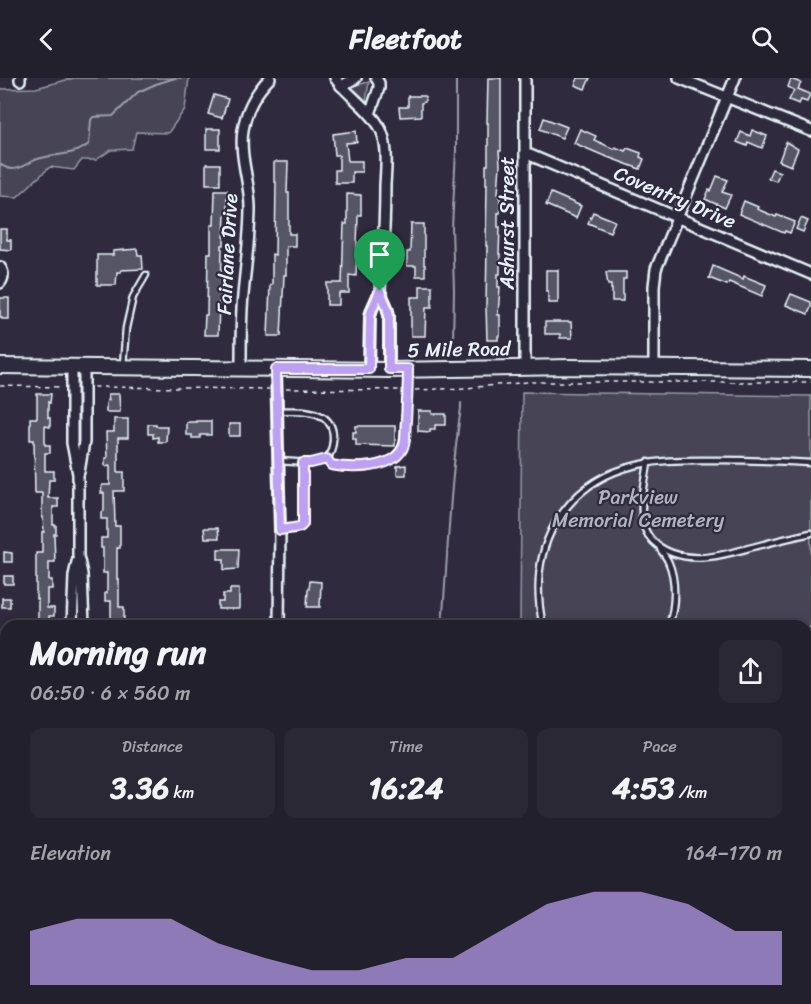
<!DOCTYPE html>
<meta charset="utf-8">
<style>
:root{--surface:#23202e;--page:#2b2836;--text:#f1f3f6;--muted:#a3a3aa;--line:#403e4a;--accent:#bca0f2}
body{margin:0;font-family:Sriracha,sans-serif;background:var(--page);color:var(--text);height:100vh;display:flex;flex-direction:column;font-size:22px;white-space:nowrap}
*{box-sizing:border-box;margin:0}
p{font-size:20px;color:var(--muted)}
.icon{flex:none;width:33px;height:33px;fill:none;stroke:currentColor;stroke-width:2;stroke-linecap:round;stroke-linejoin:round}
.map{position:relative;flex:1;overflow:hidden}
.panel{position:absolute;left:0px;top:542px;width:812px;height:386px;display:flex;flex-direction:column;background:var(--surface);border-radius:18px 18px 0 0;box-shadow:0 3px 15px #0003,0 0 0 2px var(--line)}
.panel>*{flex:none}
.pin{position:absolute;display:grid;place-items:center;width:51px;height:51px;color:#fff;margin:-62px -26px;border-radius:50% 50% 50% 0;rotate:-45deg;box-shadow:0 0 6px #0007}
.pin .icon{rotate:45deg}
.round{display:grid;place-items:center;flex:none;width:63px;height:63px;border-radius:12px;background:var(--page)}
.headline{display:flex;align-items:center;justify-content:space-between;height:102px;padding:0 30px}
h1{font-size:33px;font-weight:700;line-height:45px}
.metrics{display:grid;grid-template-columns:repeat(3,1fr);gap:9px;height:102px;padding:6px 30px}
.metrics div{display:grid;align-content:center;border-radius:12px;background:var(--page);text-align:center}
.metrics b{font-size:30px;font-weight:700}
.metrics small{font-size:16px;font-weight:400}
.metrics p{font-size:16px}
.chart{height:168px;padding:12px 30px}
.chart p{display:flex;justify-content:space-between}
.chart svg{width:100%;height:108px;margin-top:6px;fill:var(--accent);opacity:.7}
header{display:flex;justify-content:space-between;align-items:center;height:78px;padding:0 30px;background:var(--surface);font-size:27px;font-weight:700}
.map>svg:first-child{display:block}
.green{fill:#464455;stroke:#979aa6;stroke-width:1.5}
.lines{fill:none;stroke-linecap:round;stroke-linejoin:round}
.stream{stroke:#9c9fab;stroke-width:2}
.building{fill:#575565;stroke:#e8f1f8;stroke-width:1.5}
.lane-casing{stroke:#e8f1f8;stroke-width:9}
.street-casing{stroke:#e8f1f8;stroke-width:14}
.secondary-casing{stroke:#e8f1f8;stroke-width:18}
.path{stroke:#e8f1f8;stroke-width:1.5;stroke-dasharray:4.5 4.5;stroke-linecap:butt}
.lane{stroke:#2f2a3d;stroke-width:4.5}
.street{stroke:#2f2a3d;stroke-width:9}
.secondary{stroke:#2f2a3d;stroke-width:14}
.route-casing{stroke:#fff;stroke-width:12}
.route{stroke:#bca0f2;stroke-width:8}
.labels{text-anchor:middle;stroke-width:4.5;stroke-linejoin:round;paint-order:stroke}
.street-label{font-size:20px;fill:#e8f1f8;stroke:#2f2a3d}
.park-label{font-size:20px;fill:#afb4bf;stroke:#2f2a3d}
</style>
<header><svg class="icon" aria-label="back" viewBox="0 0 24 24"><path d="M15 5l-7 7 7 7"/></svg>Fleetfoot<svg class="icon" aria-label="search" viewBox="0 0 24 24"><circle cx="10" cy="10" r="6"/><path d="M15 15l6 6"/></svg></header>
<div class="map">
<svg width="811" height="926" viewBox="0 0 811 926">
<rect width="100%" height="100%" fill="#2f2a3d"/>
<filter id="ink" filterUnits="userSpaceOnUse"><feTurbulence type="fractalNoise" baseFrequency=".0167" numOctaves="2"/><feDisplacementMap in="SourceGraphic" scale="12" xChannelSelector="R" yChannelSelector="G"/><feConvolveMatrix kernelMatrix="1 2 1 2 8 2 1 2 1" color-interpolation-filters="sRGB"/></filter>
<g filter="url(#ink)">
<!-- green -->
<g class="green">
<path d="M74 0H189L185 31 168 55 136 54 132 71 111 72 96 82H82L74 92 50 89 17 119 0 118V11L36 10Z"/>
<path d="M369 4 366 23 351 8Z"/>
<path d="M522 314 811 318V926H518V921H806V548L520 547Z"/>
</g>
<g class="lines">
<!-- stream -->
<g class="stream">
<path d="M0 86C4 89 8 91 13 91 21 91 28 85 35 82 55 74 71 80 89 66L91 42 93 39 113 38 138 14 156 6 175 0"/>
<path d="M453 264 454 212 452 150 456 72V0"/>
<path d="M442 548C448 475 450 402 461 330V325"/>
</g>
</g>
<!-- building -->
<g class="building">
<path d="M488 0H501V73H499L500 87 498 115H500V135H498V149H500L499 176H500V196H498V209H500L498 237H500V258H498V262H487L486 228 487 168H486L487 106H486V87H488V45H487Z"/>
<path d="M578 0H590L585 11 575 7Z"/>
<path d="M791 1 801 5 798 11 810 16 807 24 801 22 799 26 789 22 794 12 788 9Z"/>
<path d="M214 17 228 21 222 40 208 36Z"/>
<path d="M408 18H425V24L421 25V38L400 39 399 29H408Z"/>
<path d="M544 40 567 49 562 60 540 51Z"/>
<rect x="206" y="51" width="14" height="20"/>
<path d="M580 51 596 58 594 62 614 71 615 69 625 73 627 70 641 75 640 79 644 81 640 91 602 77 574 65Z"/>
<path d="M752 52 767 58 762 70 748 64 747 68 737 64 741 54 750 58Z"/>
<path d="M356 53 357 64 346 65 348 83H362V94H352V105H335V92H339V77H335L333 56Z"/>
<path d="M786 64 798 71 791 88 779 83Z"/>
<path d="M274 84H288L287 115H289V156H295V168H286V197H284L281 258H268L270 207H272V176L275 177 276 104H274Z"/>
<rect x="206" y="86" width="14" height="20"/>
<path d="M772 91 780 94 776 103 768 100Z"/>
<path d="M717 98 728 102 722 114 731 117 725 130 705 121 709 112 711 113Z"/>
<path d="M215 112H227V132H225L224 167H222L221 225 219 224 218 257H204L205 237H207L208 175H211V147H214Z"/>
<path d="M551 115 581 128 576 140 546 127Z"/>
<path d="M347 116 361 117V137H358L356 198 349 197V215H339V227H327V205H342L344 146H347Z"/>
<path d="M744 123 758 129 757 131 776 139 777 137 795 144 790 155 785 153 784 155 739 136Z"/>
<path d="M593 134 615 143 610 154 588 145Z"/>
<path d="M801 140 808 143 803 154 796 151Z"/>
<path d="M411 146H424V187H425V198H416V188H407V174H410Z"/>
<path d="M0 151H7V162H11V172L0 171Z"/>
<path d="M137 171 138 177H142L143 191 121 192V194H117L116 207H97V177H113V173Z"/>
<path d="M713 188 743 201 744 198 766 207 762 218 729 204 727 207 709 200Z"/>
<path d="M546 192H558V225H548V213H546Z"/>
<path d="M606 194H626V201H623V223H612V211H611V207H608Z"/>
<path d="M420 208H432V229H426L425 258H411V219H420Z"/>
<path d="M791 216 811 224V229L808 236 786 227Z"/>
<path d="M0 220H9V241H2V239H0Z"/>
<path d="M545 244H571L572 260H560V256H545Z"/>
<path d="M37 316H51L50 325 48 324V340H50V349L45 348V367H50V375H45V393H54V402H49L48 420H58V429H53V447H56V456H54L55 484H49V502H52V511H47V530H54V538H49V548H38V521H36V475H42V454H44L43 439H42V415H35L34 362H30V340H37Z"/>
<path d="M108 316H119L120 334H106V327L107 322H109Z"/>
<path d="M418 333H432V336H446V347H435V351H430V354L418 353Z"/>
<path d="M114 341H128V360H118V394H124V413H114L115 448H120V470H117V501H119V529H124V548H105V541H111V523H105V515H107V495H103V470H101V460H107V441H101V434L104 433V415H101L102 407H110V387L105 388V380H107L106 354H114Z"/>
<path d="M196 343H211V357H200V360H192V357H186V344H196Z"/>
<path d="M148 346H156V348H167L166 364H158V359L153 360V356H148Z"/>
<rect x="229" y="346" width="11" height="12"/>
<path d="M356 348H395V368L356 367V361H353V354H356Z"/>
<path d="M406 387V397H397V388Z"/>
<path d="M204 450H218L219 460H205Z"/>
<path d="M218 471H239L238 491 224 492V481H218Z"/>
<path d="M4 474 12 475V484H4Z"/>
<rect x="4" y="498" width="9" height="8"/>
<path d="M310 503 321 504 320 529H307L308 511H309Z"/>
<path d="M230 511H239V531H218V524H223V516H230Z"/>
<rect x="2" y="520" width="8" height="9"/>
</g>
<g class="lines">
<!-- lane casing -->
<g class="lane-casing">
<g id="lane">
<path d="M123 287 126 250 133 219 146 197"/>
<path d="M277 333C289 333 305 331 317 336 337 343 336 365 327 382L311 385 278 383"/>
<path d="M327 382 331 387C355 392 400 392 404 360L408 292"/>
<path d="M648 384C646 402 638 430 644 448 648 462 659 470 672 475 699 485 726 476 753 469 772 464 792 459 811 455"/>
<path d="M280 452C288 452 298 453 303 446V385"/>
<path d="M660 471C663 475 666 479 668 483 677 503 675 528 669 548"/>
<path d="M543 548C535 512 537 478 555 446 592 384 651 381 715 382 747 382 779 383 811 385"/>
<path d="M806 565 811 553"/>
<path d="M806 605 811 585"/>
<path d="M806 655 811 681"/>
<path d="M806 724 811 725"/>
<path d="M806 809 811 798"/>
<path d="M806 874 811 875"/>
<path d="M558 921 560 926"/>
<path d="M700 926 707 921"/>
</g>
</g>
<!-- street casing -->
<g class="street-casing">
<g id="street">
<path d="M335 0C348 18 368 29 379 48 389 65 386 88 385 107 385 142 383 177 380 213"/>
<path d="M679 0 811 53"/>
<path d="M20 2V0"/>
<path d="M341 8 356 0"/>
<path d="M370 36 379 10V5L376 0"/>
<path d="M525 75 811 196"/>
<path d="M0 189C4 194 4 200 0 205"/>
<path d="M72 289V365L78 396V478L82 496 84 548"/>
<path d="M654 289V208L656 191 735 0"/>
<path d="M241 290C241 271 241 250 242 231 244 197 250 163 250 130 250 104 239 79 243 52 246 32 256 14 270 0"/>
<path d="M525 290V0"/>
<path d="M276 291 280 452 279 548"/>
<path d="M369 291 370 238 372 231 380 213 387 229 389 237V292"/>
<path d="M79 394 84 364V289"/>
<path d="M72 548 74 498 77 484"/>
<path d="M0 807H6"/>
<path d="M72 921V926"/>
<path d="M84 926V921"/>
<path d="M279 926V921"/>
</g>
</g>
<!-- secondary casing -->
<g class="secondary-casing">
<path id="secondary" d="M0 288 389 292 570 289 811 291"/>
</g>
<!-- path -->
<g class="path">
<path d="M0 308 62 309"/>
<path d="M94 309 269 311"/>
<path d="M286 311 401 312"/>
<path d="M415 312 466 310 528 304H811"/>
</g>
<!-- lane -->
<use href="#lane" class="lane"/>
<!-- street -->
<use href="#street" class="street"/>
<!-- secondary -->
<use href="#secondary" class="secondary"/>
</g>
</g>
<g class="lines" filter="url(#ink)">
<!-- route casing -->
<g class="route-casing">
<path id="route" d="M380 213 387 229 389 237V291H408C408 309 407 326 406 343 405 351 406 360 404 367 396 392 351 391 331 387L327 381 311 385H303V446L300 449 280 452 276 291H369L370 238 372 231Z"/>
</g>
<!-- route -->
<use href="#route" class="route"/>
</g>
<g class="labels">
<!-- street labels -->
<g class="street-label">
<text transform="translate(675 119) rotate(23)" y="7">Coventry Drive</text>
<text transform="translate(507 145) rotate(-90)" y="7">Ashurst Street</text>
<text transform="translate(227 176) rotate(-87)" y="7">Fairlane Drive</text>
<text transform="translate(459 271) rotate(-1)" y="7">5 Mile Road</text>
</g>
<!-- park labels -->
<g class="park-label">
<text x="638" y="426">Parkview<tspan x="638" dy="23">Memorial Cemetery</tspan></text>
</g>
</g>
</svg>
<div class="pin" style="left:380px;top:213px;background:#1e9e55"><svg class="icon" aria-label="arrive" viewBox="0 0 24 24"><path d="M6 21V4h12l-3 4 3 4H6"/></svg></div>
<section class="panel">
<div class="headline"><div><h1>Morning run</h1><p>06:50 · 6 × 560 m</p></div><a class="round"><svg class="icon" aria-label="share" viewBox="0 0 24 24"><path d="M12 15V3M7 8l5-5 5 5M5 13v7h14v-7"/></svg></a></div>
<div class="metrics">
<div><p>Distance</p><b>3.36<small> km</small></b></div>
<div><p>Time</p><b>16:24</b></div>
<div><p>Pace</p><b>4:53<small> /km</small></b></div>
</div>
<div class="chart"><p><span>Elevation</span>164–170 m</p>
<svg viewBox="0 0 160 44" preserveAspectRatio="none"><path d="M0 44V22L10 17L20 17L30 17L40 27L50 33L60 38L70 38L80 33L90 33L100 22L110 11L120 6L130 6L140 11L150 22L160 22V44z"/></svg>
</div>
</section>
</div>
